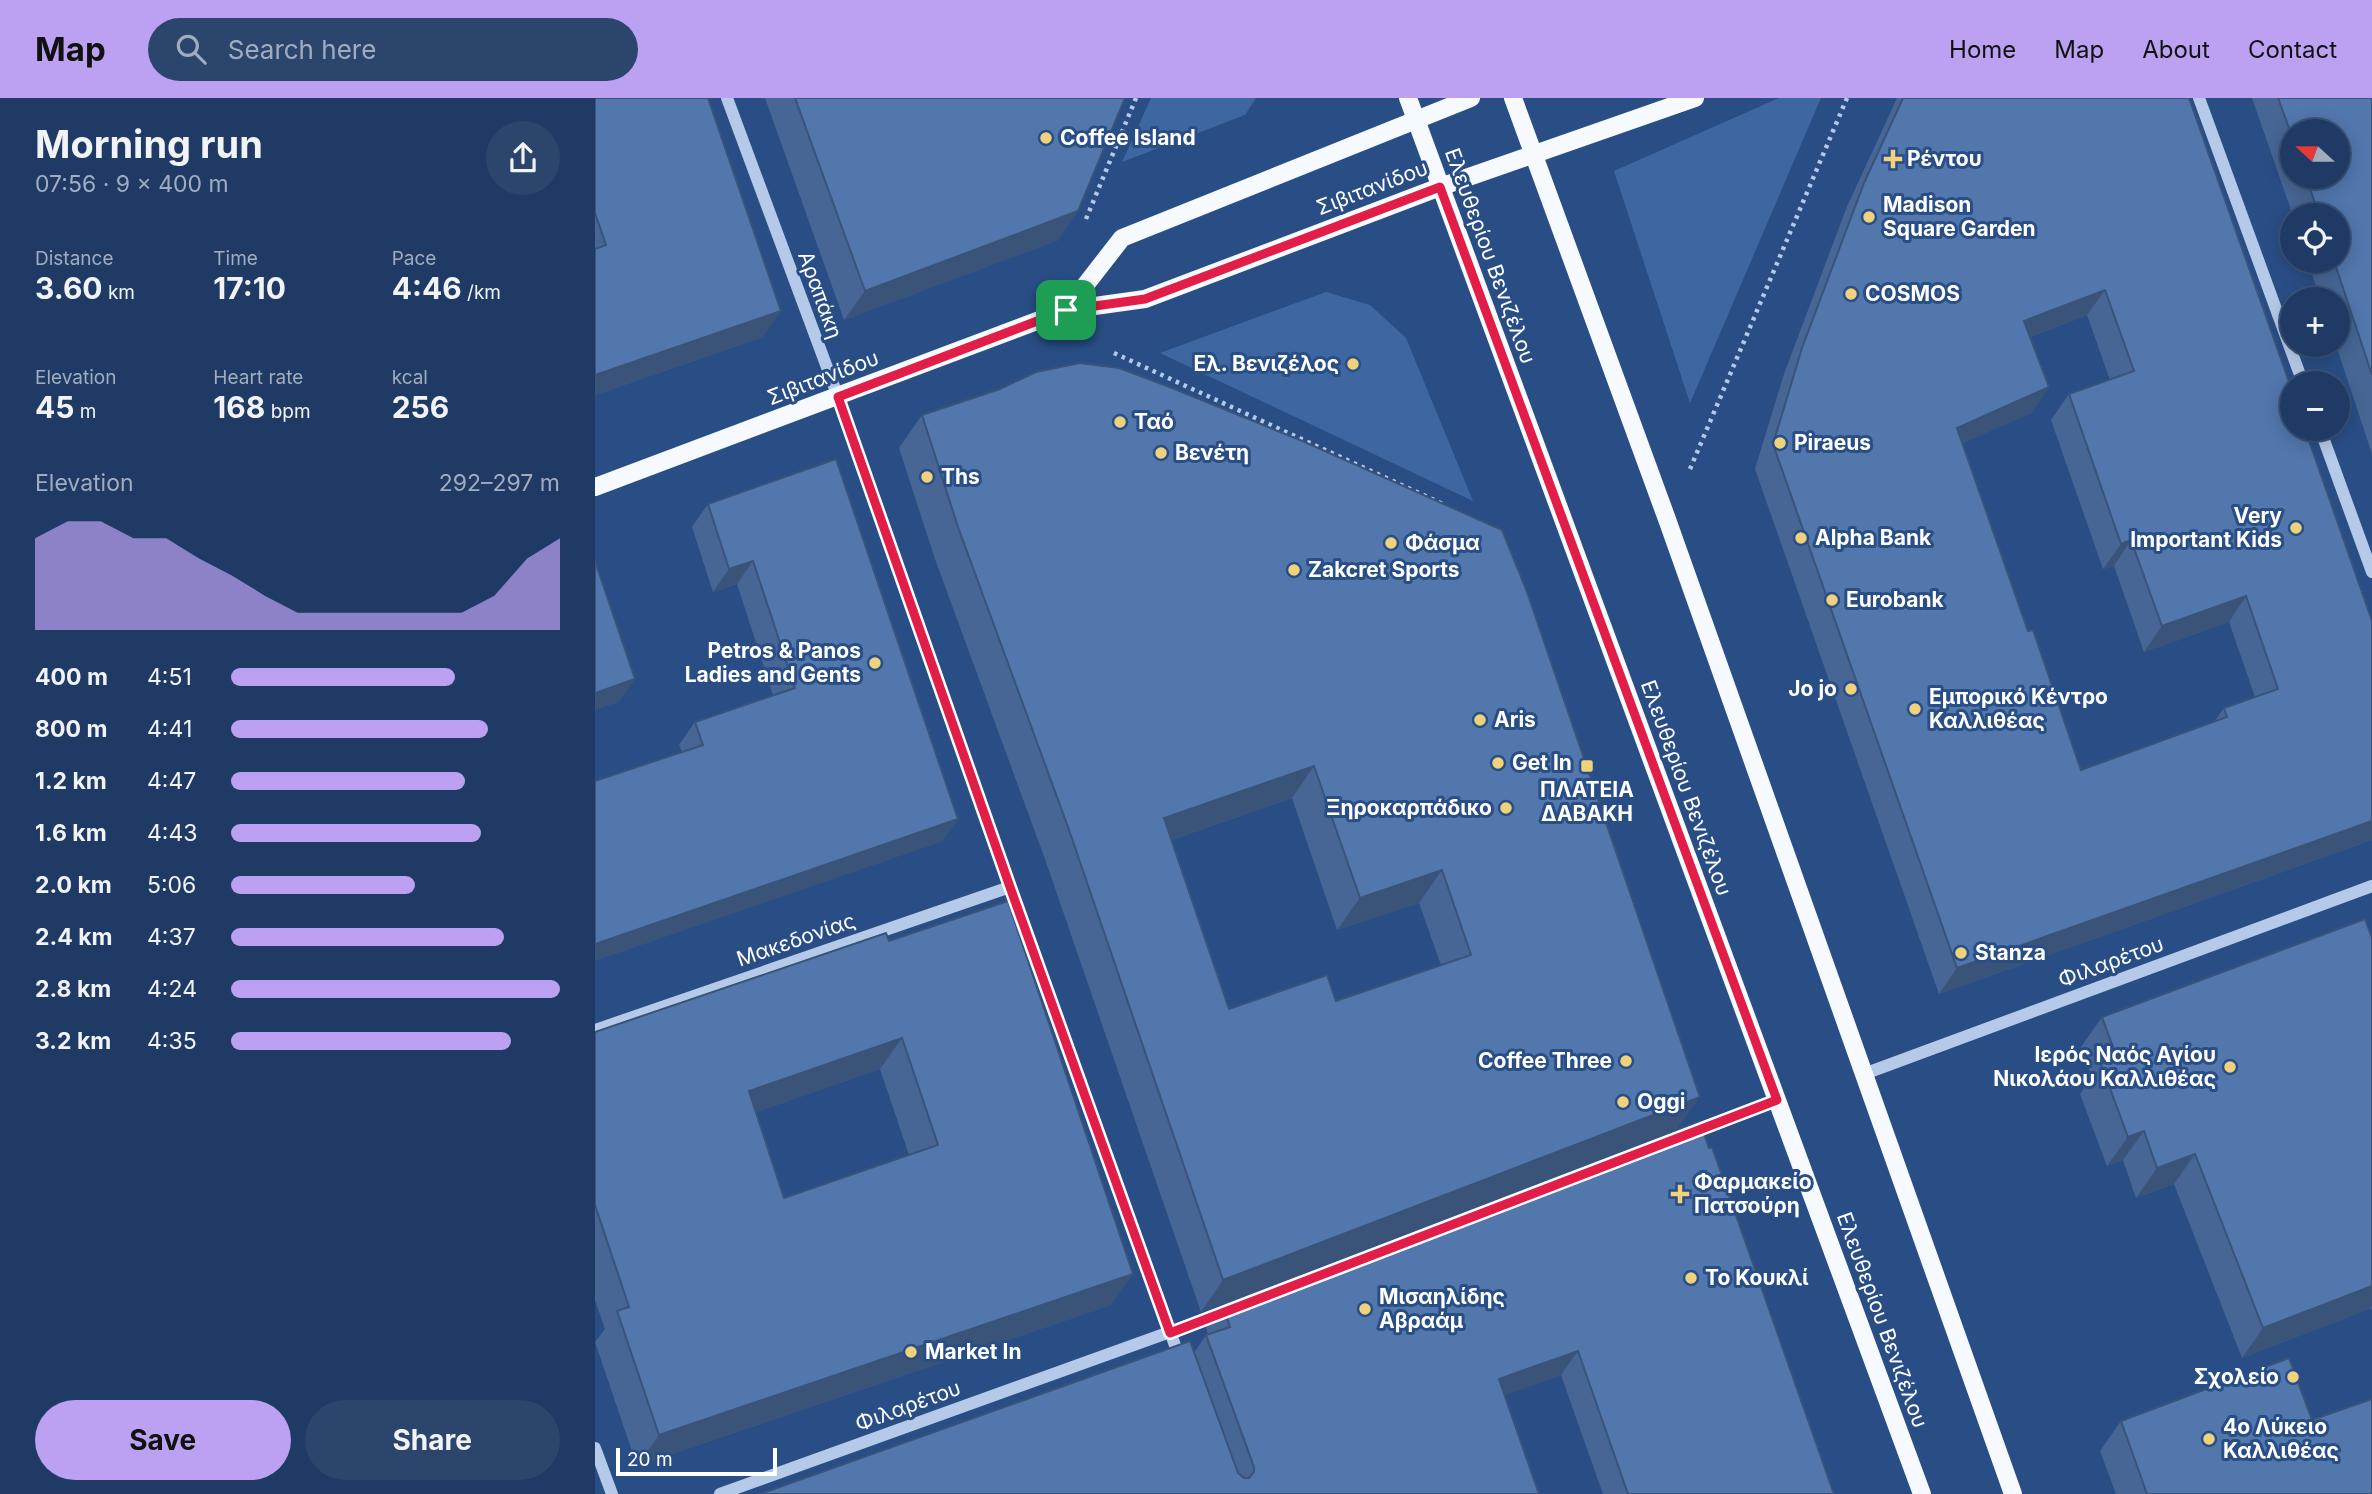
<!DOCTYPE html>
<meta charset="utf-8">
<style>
:root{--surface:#1f3a64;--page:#2c456d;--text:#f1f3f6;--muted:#a1adbf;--line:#3c5478;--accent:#bca0f2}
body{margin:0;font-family:Inter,sans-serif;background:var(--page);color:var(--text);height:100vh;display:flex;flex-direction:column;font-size:26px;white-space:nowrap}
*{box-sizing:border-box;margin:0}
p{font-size:23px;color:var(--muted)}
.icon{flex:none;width:38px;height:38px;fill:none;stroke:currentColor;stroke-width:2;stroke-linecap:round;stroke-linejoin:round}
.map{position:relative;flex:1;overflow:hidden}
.side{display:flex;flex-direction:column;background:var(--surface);width:595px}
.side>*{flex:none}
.needle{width:46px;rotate:291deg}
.tools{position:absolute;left:1685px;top:21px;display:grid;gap:14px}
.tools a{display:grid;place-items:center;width:70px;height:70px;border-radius:50%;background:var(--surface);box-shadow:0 4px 18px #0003,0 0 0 2px var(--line);font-size:35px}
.scale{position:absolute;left:21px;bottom:18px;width:161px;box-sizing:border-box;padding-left:7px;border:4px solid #fff;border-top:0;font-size:19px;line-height:24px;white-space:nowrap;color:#fff;-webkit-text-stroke:5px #294e86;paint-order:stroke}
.pin{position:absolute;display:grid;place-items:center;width:60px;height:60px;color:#fff;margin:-30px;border-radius:14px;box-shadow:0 4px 10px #0006}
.round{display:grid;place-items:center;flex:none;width:74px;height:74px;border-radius:37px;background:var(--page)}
.summary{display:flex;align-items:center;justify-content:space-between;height:119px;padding:0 35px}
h1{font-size:38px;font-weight:700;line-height:52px}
.metrics{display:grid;grid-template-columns:repeat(3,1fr);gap:10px;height:119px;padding:7px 35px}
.metrics div{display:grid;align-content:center}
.metrics b{font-size:30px;font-weight:700}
.metrics small{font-size:19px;font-weight:400}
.metrics p{font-size:19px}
.chart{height:196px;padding:14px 35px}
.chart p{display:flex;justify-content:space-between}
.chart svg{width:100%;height:126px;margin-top:7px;fill:var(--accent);opacity:.7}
.cta{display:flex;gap:14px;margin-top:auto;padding:14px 35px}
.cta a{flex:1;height:80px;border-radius:42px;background:var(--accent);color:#111;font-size:28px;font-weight:700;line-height:80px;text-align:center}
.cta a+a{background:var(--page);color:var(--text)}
ul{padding:0 35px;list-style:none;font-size:23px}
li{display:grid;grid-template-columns:112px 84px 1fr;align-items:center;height:52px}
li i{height:18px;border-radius:9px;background:var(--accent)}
header{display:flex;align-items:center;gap:42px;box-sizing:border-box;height:98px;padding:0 35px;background:var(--accent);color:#111}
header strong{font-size:33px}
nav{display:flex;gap:38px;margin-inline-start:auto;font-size:24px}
.search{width:490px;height:63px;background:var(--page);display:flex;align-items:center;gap:18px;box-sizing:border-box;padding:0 24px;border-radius:38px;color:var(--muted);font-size:26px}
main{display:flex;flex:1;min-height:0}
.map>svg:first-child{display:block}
.green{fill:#3e67a2}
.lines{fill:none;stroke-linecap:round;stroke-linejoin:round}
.path{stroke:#b5cae8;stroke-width:4.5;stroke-dasharray:3.5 5;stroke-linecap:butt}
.minor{stroke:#b5cae8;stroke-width:12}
.major{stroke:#f6f9fe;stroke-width:18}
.wall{fill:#476695;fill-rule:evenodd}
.shaded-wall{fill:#395379}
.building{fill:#5277ad;stroke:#395379;stroke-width:2;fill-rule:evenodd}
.route-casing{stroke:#fff;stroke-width:14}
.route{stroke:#e11d48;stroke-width:9}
.poi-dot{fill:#efd27b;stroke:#294e86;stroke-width:2.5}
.labels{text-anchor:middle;stroke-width:6;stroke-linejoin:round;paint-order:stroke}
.poi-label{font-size:21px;font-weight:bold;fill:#fff;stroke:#294e86;text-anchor:start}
.street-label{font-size:21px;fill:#fff;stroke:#294e86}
</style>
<header>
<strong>Map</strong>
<div class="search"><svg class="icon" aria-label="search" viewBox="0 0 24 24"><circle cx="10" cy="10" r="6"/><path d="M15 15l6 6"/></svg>Search here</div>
<nav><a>Home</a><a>Map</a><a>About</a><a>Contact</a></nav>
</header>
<main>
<section class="side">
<div class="summary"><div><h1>Morning run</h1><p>07:56 · 9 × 400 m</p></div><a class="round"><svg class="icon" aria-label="share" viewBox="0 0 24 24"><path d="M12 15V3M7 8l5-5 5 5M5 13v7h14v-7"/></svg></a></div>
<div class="metrics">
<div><p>Distance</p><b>3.60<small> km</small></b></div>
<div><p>Time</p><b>17:10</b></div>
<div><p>Pace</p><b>4:46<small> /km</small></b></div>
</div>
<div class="metrics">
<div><p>Elevation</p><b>45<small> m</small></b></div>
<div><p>Heart rate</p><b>168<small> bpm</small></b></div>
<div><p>kcal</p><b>256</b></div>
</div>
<div class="chart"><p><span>Elevation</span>292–297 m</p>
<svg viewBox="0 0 160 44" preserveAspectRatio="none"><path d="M0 44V12L10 6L20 6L30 12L40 12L50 19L60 25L70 32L80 38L90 38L100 38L110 38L120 38L130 38L140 32L150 19L160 12V44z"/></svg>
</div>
<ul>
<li><b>400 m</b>4:51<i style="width:68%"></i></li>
<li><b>800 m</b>4:41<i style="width:78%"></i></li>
<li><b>1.2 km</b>4:47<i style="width:71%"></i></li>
<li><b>1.6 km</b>4:43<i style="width:76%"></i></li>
<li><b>2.0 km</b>5:06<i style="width:56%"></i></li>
<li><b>2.4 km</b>4:37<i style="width:83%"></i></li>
<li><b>2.8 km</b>4:24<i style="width:100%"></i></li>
<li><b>3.2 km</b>4:35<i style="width:85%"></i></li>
</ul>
<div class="cta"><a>Save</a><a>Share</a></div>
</section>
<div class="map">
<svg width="1777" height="1396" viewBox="0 0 1777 1396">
<rect width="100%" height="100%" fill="#294e86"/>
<!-- green -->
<g class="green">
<path d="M556 0H661L650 17 527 64Z"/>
<path d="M1184 0H1226L1095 305 1019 73Z"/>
<path d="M731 194 775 207 811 240 878 403 565 255Z"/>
</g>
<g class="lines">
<!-- path -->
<g class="path">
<path d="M491 121 541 0"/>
<path d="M519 255 850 407"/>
<path d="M1095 371 1252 0"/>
</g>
<!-- minor -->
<g class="minor">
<path d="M132 0 243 299 415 789 586 1264"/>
<path d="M1604 0 1708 285"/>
<path d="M1725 331 1777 474"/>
<path d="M0 932 415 789"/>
<path d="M1269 976 1777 788"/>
<path d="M1093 1035 1182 1002"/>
<path d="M0 1350 17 1396"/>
<path d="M125 1396 636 1212"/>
</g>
<!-- major -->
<g class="major">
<path d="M813 0 1327 1396"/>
<path d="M918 0 1073 424 1418 1396"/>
<path d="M471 212 527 140 876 0"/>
<path d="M0 389 471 212 550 201 845 89 1100 0"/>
</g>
</g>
<!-- wall -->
<g class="wall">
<path d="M0 0 168 239 0 297Z"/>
<path d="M170 0H530L463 142 249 222Z"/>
<path d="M1302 0H1594L1777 523V742L1344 896 1160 371 1189 276 1251 111ZM1492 217 1515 282 1474 296 1456 322 1508 471 1519 468 1549 554 1634 524 1660 599 1629 610 1619 624 1486 672 1433 533 1367 345 1436 315 1454 289 1435 239Z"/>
<path d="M1657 0H1777V356L1741 247H1743V201H1725L1713 163H1743V117L1698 118ZM1698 33 1743 79H1698Z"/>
<path d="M405 291 1082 1031 606 1214 450 761 340 461 304 350 327 317ZM697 700 742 832 824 805 846 867 741 903 634 911 576 742Z"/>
<path d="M113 406 363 721 346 744 87 654 84 647 100 624 178 597 142 486 118 494 97 429Z"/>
<path d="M1777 840V1213L1776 1210 1647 1260 1579 1086 1541 1100 1528 1062 1512 1068 1485 996 1497 979 1486 949 1507 919Z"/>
<path d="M294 843 516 1207 42 1368 0 1244 10 1231 0 1202V934ZM285 971 314 1057 189 1100 161 1014Z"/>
<path d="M1105 1023 1239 1396H1008L966 1277 910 1297 944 1396H165L599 1255 611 1237H613L611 1230 628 1206Z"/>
<path d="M1717 1322 1777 1396H1521L1505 1353 1526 1323Z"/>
</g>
<!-- shaded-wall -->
<g class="shaded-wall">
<path d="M483 113 463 142 249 222 270 193Z"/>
<path d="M1510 192 1492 217 1411 248 1429 223Z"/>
<path d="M186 213 168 239 0 297V277Z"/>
<path d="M1454 289 1436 315 1344 356 1362 330Z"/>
<path d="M1536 442 1519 468 1508 471 1526 446Z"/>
<path d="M158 463 142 486 118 494 134 471Z"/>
<path d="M1651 498 1634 524 1549 554 1567 528Z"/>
<path d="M40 581 24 604 0 612V595Z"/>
<path d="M719 668 697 700 546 752 569 720Z"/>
<path d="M363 721 346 744 0 863V846Z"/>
<path d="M1777 723V742L1344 896 1362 870Z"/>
<path d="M847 772 824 805 742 832 765 800Z"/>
<path d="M307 940 285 971 132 1024 154 993Z"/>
<path d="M1105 999 1082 1031 606 1214 628 1182Z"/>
<path d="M1549 1033 1528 1062 1512 1068 1533 1039Z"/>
<path d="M1600 1056 1579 1086 1541 1100 1562 1070Z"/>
<path d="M538 1176 516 1207 42 1368 64 1337Z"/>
<path d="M1777 1188V1208L1776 1210 1647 1260 1668 1230Z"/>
<path d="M983 1253 966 1277 887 1306 904 1281Z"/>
</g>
<!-- building -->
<g class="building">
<path d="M0 0H113L186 213 0 277V151L11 147 0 115Z"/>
<path d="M200 0H530L483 113 270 193Z"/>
<path d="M1308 0H1594L1698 295V331H1710L1777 523V723L1362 870 1178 346 1207 250 1269 85ZM1510 192 1539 273 1474 296 1526 446 1536 442 1567 528 1651 498 1683 591 1629 610 1632 619 1486 672 1438 532 1433 533 1362 330 1454 289 1429 223Z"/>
<path d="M1683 0H1777V277L1739 163H1743V117H1724L1711 79H1743V33H1698V41Z"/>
<path d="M485 265 524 270 577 290 705 342 907 432 931 491 1105 999 628 1182 473 729 363 429 327 317 405 291 441 274ZM719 668 765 800 847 772 876 857 741 903 732 877 634 911 569 720Z"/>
<path d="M241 361 363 721 0 846V683L108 647 100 624 200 590 158 463 134 471 113 406Z"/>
<path d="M0 463 40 581 0 595Z"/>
<path d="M413 803 538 1176 64 1337 22 1213 34 1209 0 1107V934L291 835 294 843ZM307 940 343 1047 189 1100 154 993Z"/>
<path d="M1770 821 1777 840V1188L1668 1230 1600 1056 1562 1070 1549 1033 1533 1039 1506 966 1522 960 1507 919Z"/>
<path d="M1105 1023 1114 1050 1117 1049 1239 1396H1033L983 1253 904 1281 944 1396H165L595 1243 643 1375 649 1380H654L659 1374V1369L611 1237 635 1229 628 1206Z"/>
<path d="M1694 1260 1717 1322 1777 1301V1396H1552L1526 1323Z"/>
</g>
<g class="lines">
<!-- route casing -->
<g class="route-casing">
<path id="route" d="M845 89 1182 1002 575 1235 415 789 243 299 471 212 550 201Z"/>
</g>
<!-- route -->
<use href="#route" class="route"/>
</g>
<!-- markers -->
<g class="poi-dot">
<circle cx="451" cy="40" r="7"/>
<path d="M1294.5 50.5h7v7h7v7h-7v7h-7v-7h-7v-7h7z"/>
<circle cx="1274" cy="119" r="7"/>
<circle cx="1256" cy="196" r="7"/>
<circle cx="758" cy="266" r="7"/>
<circle cx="525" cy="324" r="7"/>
<circle cx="1185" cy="345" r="7"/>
<circle cx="566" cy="355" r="7"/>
<circle cx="332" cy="379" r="7"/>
<circle cx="1701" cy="430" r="7"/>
<circle cx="1206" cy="440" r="7"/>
<circle cx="796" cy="445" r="7"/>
<circle cx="699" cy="472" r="7"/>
<circle cx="1237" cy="502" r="7"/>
<circle cx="280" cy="565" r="7"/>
<circle cx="1256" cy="591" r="7"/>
<circle cx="1320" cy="611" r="7"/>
<circle cx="885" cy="622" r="7"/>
<circle cx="903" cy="665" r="7"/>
<rect x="985" y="661" width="14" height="14" rx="3.5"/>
<circle cx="911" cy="710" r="7"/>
<circle cx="1366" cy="855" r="7"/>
<circle cx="1031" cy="963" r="7"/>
<circle cx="1635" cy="969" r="7"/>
<circle cx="1028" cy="1004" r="7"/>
<path d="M1081.5 1085.5h7v7h7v7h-7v7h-7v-7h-7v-7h7z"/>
<circle cx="1096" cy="1180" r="7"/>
<circle cx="770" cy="1211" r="7"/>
<circle cx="316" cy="1254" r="7"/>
<circle cx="1698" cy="1279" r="7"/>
<circle cx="1614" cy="1341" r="7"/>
</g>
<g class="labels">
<!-- poi labels -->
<g class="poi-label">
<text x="465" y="47">Coffee Island</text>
<text x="1312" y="68">Ρέντου</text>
<text x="1288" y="114">Madison<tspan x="1288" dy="24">Square Garden</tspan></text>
<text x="1270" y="203">COSMOS</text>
<text x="744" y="273" text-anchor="end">Ελ. Βενιζέλος</text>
<text x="539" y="331">Ταό</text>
<text x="1199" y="352">Piraeus</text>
<text x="580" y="362">Βενέτη</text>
<text x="346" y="386">Ths</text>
<text x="1687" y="425" text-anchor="end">Very<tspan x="1687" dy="24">Important Kids</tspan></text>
<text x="1220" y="447">Alpha Bank</text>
<text x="810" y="452">Φάσμα</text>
<text x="713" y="479">Zakcret Sports</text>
<text x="1251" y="509">Eurobank</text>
<text x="266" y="560" text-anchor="end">Petros &amp; Panos<tspan x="266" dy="24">Ladies and Gents</tspan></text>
<text x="1242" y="598" text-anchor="end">Jo jo</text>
<text x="1334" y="606">Εμπορικό Κέντρο<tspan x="1334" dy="24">Καλλιθέας</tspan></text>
<text x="899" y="629">Aris</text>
<text x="917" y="672">Get In</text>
<text x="992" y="699" text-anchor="middle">ΠΛΑΤΕΙΑ<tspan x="992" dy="24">ΔΑΒΑΚΗ</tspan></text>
<text x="897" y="717" text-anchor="end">Ξηροκαρπάδικο</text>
<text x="1380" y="862">Stanza</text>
<text x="1621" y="964" text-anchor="end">Ιερός Ναός Αγίου<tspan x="1621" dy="24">Νικολάου Καλλιθέας</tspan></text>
<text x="1017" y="970" text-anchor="end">Coffee Three</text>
<text x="1042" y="1011">Oggi</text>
<text x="1099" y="1091">Φαρμακείο<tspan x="1099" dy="24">Πατσούρη</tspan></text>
<text x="1110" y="1187">Το Κουκλί</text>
<text x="784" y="1206">Μισαηλίδης<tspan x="784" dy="24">Αβραάμ</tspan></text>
<text x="330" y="1261">Market In</text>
<text x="1684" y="1286" text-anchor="end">Σχολείο</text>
<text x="1628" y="1336">4ο Λύκειο<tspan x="1628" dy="24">Καλλιθέας</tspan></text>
</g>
<!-- street labels -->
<g class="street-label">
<text transform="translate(777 90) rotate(-21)" y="7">Σιβιτανίδου</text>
<text transform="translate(895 158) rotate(70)" y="7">Ελευθερίου Βενιζέλου</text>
<text transform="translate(225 197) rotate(70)" y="7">Αραπάκη</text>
<text transform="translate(228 280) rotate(-21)" y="7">Σιβιτανίδου</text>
<text transform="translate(1091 690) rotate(70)" y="7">Ελευθερίου Βενιζέλου</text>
<text transform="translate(201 842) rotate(-19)" y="7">Μακεδονίας</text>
<text transform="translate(1516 864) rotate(-20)" y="7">Φιλαρέτου</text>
<text transform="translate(1287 1222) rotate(70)" y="7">Ελευθερίου Βενιζέλου</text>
<text transform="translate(313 1308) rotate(-20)" y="7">Φιλαρέτου</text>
</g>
</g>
</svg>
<div class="tools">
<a><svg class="needle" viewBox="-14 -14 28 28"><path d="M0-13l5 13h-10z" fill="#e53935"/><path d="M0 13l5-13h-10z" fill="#a1adbf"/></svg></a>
<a><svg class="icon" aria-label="locate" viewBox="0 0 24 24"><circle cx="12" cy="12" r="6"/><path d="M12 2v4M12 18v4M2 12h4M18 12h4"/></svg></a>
<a>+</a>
<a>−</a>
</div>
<div class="scale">20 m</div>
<div class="pin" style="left:471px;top:212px;background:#1e9e55"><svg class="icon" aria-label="arrive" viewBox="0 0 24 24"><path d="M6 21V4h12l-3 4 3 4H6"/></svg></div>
</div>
</main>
